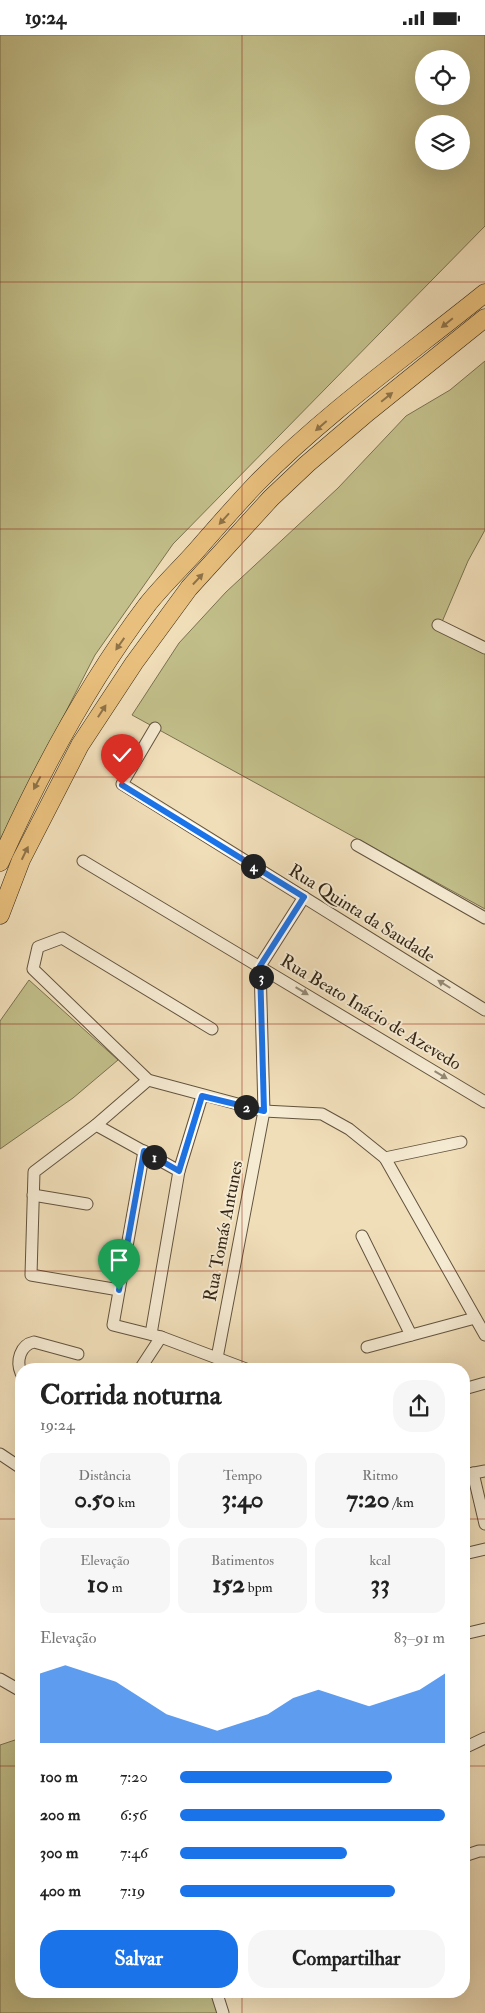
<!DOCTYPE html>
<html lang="pt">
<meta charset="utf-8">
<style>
:root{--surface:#fff;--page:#f6f6f6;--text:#222;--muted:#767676;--accent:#1a73e8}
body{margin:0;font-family:"IM FELL Double Pica",serif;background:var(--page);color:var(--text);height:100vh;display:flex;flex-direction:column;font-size:19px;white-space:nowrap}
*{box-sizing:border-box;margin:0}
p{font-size:16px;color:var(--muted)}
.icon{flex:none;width:28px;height:28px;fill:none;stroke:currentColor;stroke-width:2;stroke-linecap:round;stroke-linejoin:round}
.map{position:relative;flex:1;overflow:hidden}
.side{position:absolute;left:15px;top:1328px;width:455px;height:635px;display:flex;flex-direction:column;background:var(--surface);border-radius:20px;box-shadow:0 5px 20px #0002}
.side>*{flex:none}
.fabs{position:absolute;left:415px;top:15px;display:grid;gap:10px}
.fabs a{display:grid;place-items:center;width:55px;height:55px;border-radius:50%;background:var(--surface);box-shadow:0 5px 20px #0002;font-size:25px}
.pin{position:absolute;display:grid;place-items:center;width:42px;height:42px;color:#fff;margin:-51px -21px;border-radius:50% 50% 50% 0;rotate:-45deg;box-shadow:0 0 5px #0007}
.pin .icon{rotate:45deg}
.km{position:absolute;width:25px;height:25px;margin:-12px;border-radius:50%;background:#222;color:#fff;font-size:14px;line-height:25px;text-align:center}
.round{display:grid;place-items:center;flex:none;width:52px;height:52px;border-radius:20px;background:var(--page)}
.head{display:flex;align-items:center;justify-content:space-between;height:85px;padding:0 25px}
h1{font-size:28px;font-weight:700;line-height:38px}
.metrics{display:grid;grid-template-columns:repeat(3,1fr);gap:8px;height:85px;padding:5px 25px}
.metrics div{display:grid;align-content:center;border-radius:12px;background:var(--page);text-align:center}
.metrics b{font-size:25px;font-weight:700}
.metrics small{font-size:14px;font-weight:400}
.metrics p{font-size:14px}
.chart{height:140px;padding:10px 25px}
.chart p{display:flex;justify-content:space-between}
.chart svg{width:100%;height:90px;margin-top:5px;fill:var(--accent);opacity:.7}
.button{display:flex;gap:10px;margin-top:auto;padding:10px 25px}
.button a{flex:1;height:58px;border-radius:20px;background:var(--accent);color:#fff;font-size:20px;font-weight:700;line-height:58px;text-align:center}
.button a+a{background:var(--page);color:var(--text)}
ul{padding:0 25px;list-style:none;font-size:16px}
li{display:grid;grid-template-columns:80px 60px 1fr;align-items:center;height:38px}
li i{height:12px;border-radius:6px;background:var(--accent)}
.status{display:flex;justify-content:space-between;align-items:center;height:35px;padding:0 25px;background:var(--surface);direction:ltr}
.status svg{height:14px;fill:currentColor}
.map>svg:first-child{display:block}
.green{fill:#c2bf8a;stroke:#7a7250;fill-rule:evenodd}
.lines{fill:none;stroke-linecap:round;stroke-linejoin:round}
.minor-casing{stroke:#62533e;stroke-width:13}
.highway-casing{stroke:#332515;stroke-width:19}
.minor{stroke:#f5ead2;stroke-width:11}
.highway{stroke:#e8bf7c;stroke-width:18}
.oneway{fill:#8e7248}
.oneway2{fill:#948874}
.route-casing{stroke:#fff;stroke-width:10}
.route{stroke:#1a73e8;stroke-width:6}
.grid{fill:none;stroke:#8f2418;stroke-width:1;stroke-opacity:0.55}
.labels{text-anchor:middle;stroke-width:4;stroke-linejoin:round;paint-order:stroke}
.street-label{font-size:18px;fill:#332515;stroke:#f5ead2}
</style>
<div class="status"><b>19:24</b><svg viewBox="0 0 49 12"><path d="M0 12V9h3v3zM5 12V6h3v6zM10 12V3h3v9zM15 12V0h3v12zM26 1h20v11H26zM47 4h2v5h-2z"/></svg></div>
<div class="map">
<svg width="485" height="1978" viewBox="0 0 485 1978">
<rect width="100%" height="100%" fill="#f0deb9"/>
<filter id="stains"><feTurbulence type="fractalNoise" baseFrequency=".004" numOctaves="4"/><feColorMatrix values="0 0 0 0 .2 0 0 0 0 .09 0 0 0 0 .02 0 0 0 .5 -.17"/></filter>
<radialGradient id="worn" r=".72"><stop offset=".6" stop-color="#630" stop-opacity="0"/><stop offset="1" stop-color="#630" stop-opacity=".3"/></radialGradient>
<!-- green -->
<g class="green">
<path d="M0 0H485V191L173 509 95 620 22 762 0 814ZM424 24H461V61H424ZM424 89H461V126H424Z"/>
<path d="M485 326V495L468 526 439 594 485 616V874L132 680 179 608 226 557 338 453 406 381 450 355Z"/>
<path d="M29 945 118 1025 73 1063 0 1114V986Z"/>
<path d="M21 1703V1956H211L218 1978H0V1710Z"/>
</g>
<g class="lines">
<!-- minor casing -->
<g class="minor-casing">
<g id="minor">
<path d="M438 590 485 613"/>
<path d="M155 693 122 749 485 975"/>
<path d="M357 810 485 883"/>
<path d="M83 826 485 1067"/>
<path d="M212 994 62 903 38 912 33 934 148 1045 264 1076 322 1079 349 1094 385 1123 485 1300"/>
<path d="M96 1090 179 1136"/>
<path d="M144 1116 113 1290 161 1302 246 1334"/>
<path d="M385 1123 461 1107"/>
<path d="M33 1160 87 1169"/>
<path d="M362 1201 411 1300"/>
<path d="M119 1255 31 1240 34 1137 96 1090 148 1045"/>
<path d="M151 1299 179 1136 202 1061"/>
<path d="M367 1312 475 1283"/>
<path d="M217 1323 264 1076 260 931 304 862"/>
<path d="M140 1334 161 1302"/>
<path d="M21 1338C16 1326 20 1310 34 1307L78 1319"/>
<path d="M464 1354 485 1348"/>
<path d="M0 1419 21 1433"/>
<path d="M473 1438 485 1489"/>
<path d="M464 1440 485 1436"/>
<path d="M464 1519 485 1514"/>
<path d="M464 1599 485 1594"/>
<path d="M0 1644 21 1656"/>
<path d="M464 1713 485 1703"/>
<path d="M464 1821 479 1816H485"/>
<path d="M216 1956 223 1978"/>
</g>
</g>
<!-- highway casing -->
<g class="highway-casing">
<g id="highway">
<path d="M0 827C39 740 89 647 147 570 162 551 180 534 196 516 216 493 236 470 257 448 326 378 408 320 485 258"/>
<path d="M0 880 21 825 80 710 134 628 189 553 271 463 307 429 368 377 485 283"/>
</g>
</g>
<!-- minor -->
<use href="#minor" class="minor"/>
<!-- highway -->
<use href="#highway" class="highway"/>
</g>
<!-- one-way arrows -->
<defs><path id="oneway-solid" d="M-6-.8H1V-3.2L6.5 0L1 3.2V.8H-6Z" transform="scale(1.25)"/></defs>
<g class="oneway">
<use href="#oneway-solid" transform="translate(447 288) rotate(141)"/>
<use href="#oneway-solid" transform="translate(387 362) rotate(-39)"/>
<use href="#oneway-solid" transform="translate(321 391) rotate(139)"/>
<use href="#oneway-solid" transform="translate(224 484) rotate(132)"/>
<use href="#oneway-solid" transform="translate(198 544) rotate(-47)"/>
<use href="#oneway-solid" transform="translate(120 609) rotate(125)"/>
<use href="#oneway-solid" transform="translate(102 676) rotate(-57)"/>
<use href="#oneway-solid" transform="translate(37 748) rotate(118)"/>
<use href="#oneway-solid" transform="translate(25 818) rotate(-64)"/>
</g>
<g class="oneway2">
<use href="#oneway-solid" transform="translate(444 949) rotate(-148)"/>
<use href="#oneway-solid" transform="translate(302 956) rotate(31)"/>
<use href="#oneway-solid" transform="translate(441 1040) rotate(31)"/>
</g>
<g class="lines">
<!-- route casing -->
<g class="route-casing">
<path id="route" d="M119 1255 144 1116 179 1136 202 1061 264 1076 260 931 304 862 122 750"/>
</g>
<!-- route -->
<use href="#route" class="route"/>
</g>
<!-- grid -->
<path class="grid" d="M242 0V1334M0 247H485M0 494H485M0 742H485M0 989H485M0 1236H485M0 1484H21M464 1484H485M0 1731H21M464 1731H485M242 1956V1978"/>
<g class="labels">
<!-- street labels -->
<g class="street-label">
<text transform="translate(362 878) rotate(32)" y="6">Rua Quinta da Saudade</text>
<text transform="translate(371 977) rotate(31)" y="6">Rua Beato Inácio de Azevedo</text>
<text transform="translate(223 1196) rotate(-79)" y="6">Rua Tomás Antunes</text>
</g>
</g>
<rect width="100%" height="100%" filter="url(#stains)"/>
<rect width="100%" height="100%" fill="url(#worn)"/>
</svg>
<div class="fabs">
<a><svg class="icon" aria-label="locate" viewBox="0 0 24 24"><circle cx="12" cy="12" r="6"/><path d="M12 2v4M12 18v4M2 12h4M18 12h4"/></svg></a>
<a><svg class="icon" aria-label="layers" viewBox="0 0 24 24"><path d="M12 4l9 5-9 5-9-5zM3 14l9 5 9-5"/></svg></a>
</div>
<div class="pin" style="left:119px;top:1255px;background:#1e9e55"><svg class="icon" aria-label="arrive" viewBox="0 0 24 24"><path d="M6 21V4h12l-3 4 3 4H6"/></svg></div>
<div class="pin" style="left:122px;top:750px;background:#d93025"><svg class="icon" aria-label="check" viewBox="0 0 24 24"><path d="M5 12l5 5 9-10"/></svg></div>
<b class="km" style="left:154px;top:1122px">1</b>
<b class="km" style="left:246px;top:1072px">2</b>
<b class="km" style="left:261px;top:942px">3</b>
<b class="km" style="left:253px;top:831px">4</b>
<section class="side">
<div class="head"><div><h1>Corrida noturna</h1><p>19:24</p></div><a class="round"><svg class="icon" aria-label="share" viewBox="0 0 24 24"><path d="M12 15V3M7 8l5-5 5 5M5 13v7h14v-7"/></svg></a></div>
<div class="metrics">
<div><p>Distância</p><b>0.50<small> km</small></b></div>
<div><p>Tempo</p><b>3:40</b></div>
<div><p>Ritmo</p><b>7:20<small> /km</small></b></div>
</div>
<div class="metrics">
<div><p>Elevação</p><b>10<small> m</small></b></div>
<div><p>Batimentos</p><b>152<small> bpm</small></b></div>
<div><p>kcal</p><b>33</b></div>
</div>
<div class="chart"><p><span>Elevação</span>83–91 m</p>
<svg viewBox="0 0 160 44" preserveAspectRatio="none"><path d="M0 44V10L10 6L20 10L30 14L40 22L50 30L60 34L70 38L80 34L90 30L100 22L110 18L120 22L130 26L140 22L150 18L160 10V44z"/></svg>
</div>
<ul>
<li><b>100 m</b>7:20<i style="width:80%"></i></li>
<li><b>200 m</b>6:56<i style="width:100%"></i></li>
<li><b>300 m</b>7:46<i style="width:63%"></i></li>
<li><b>400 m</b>7:19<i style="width:81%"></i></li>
</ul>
<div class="button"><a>Salvar</a><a>Compartilhar</a></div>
</section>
</div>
